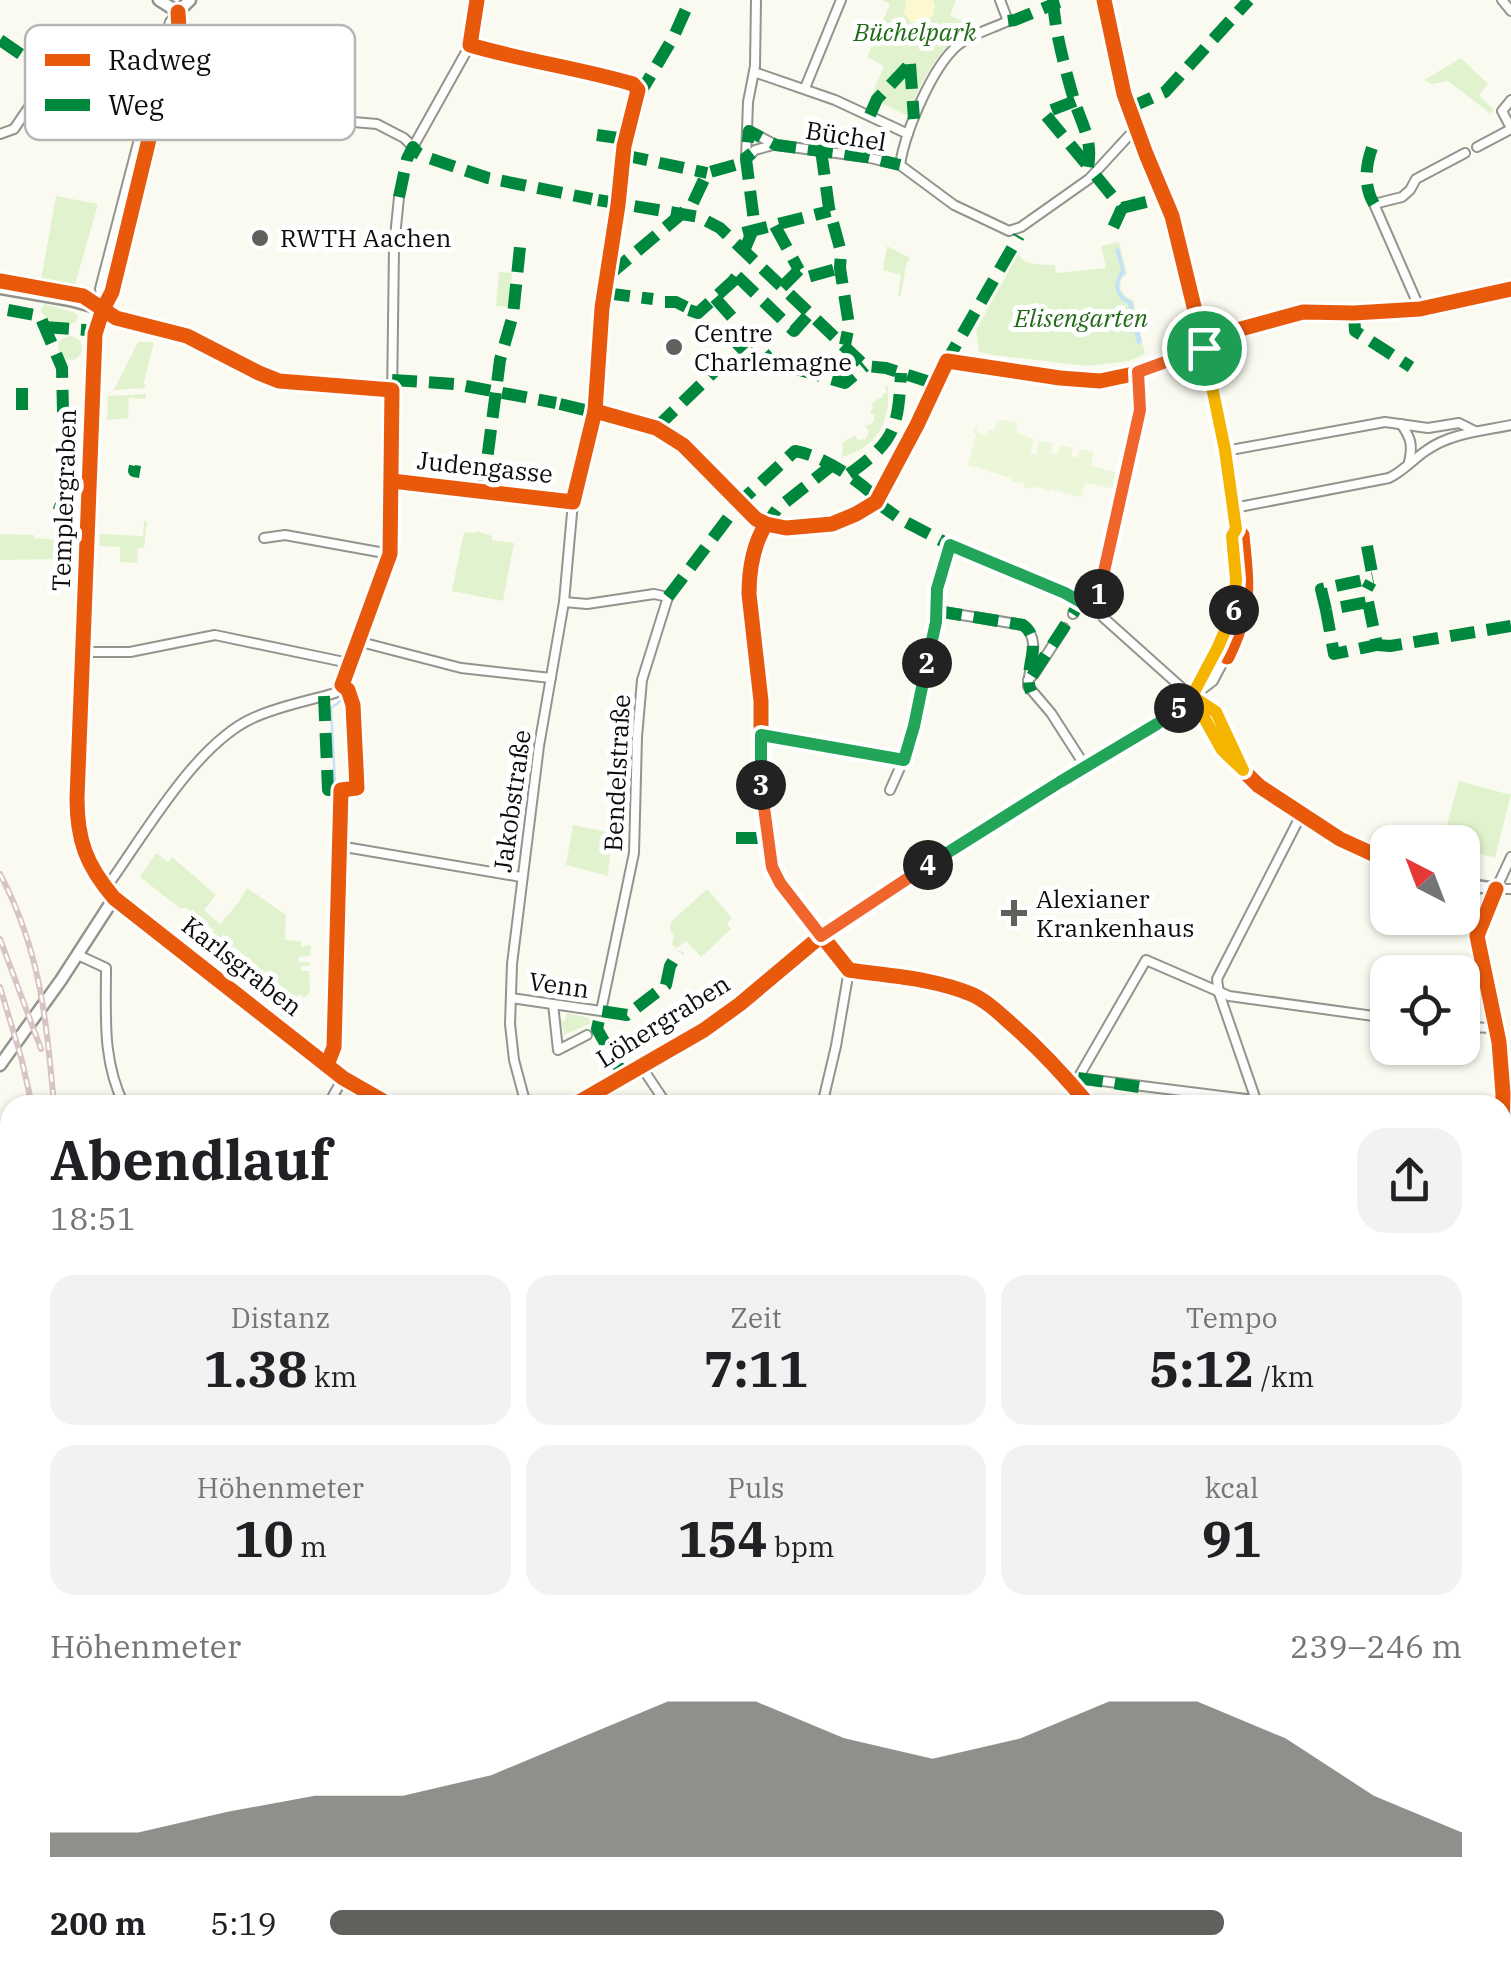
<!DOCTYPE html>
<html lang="de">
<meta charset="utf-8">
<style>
:root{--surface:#fff;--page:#f2f2f2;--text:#202124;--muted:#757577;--accent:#60605c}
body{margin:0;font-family:"IBM Plex Serif",serif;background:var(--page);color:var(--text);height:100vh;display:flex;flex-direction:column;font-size:38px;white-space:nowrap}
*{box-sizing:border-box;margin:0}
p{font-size:32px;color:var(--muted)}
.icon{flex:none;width:55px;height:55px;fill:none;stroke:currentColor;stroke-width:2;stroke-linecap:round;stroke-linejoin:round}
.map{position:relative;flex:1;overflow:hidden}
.panel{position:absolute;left:0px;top:1095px;width:1512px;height:888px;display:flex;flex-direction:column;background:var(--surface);border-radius:30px 30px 0 0;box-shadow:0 2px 8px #0004}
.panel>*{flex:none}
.needle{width:65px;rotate:318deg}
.fabs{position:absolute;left:1370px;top:825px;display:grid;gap:20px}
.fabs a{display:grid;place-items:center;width:110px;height:110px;border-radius:20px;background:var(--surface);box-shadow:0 2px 8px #0004;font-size:50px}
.pin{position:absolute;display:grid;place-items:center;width:85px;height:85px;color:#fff;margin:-42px;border:5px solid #fff;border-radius:50%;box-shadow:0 2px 10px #0007}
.km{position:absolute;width:50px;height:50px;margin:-25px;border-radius:50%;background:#222;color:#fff;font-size:28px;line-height:50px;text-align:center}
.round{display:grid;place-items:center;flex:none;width:105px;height:105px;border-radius:30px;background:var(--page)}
.head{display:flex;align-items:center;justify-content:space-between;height:170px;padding:0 50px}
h1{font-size:55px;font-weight:800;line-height:75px}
.metrics{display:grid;grid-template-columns:repeat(3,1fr);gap:15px;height:170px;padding:10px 50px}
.metrics div{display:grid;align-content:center;border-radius:25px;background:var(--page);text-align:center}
.metrics b{font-size:50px;font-weight:800}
.metrics small{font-size:28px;font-weight:400}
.metrics p{font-size:28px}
.chart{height:280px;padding:20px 50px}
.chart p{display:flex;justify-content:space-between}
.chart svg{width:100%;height:180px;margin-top:10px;fill:var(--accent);opacity:.7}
ul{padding:0 50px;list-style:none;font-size:32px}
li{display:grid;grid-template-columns:160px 120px 1fr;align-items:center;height:75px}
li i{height:25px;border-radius:12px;background:var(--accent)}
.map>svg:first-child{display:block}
.green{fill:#e1f3ce}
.forest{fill:#d0ebbb}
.sand{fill:#fdf8cf}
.pitch{fill:#ecf6d8}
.water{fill:#c4e1f8}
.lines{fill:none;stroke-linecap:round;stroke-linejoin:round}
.stream{stroke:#c4e1f8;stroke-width:2.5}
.minor-casing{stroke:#94948f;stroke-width:12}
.tertiary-casing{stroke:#94948f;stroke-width:15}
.primary-casing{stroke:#81817c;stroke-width:18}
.minor{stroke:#fefefd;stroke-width:8}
.tertiary{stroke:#fefefd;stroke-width:10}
.primary{stroke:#ede9d7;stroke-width:12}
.rail-casing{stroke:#d8c4c2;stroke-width:6}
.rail{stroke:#fff;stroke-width:2.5;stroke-dasharray:8;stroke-linecap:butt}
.quiet{stroke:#00873e;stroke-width:12;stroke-dasharray:25 12;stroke-linecap:butt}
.cycleway-casing{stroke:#fff;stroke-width:21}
.cycleway{stroke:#e8590c;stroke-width:15}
.split-1-casing{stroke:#fff;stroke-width:20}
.split-2-casing{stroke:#fff;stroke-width:20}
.split-3-casing{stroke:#fff;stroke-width:20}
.split-4-casing{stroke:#fff;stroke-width:20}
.split-5-casing{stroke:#fff;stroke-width:20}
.split-6-casing{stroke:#fff;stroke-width:20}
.split-7-casing{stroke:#fff;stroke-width:20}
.split-1{stroke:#f0652b;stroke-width:12}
.split-2{stroke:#22a559;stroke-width:12}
.split-3{stroke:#22a559;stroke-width:12}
.split-4{stroke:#f0652b;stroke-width:12}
.split-5{stroke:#22a559;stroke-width:12}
.split-6{stroke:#f5b400;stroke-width:12}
.split-7{stroke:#f5b400;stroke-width:12}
.poi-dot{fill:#60605c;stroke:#fff;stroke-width:4}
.labels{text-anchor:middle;stroke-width:10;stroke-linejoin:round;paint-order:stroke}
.park-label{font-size:25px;font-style:italic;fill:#216a17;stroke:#fff}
.street-label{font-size:25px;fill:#0d0d0d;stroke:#fff}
.poi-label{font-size:25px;fill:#0d0d0d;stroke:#fff;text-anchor:start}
.key{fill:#fff;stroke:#b6b6b6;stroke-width:2.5}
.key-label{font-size:28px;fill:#0d0d0d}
</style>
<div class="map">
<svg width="1511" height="1981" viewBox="0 0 1511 1981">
<rect width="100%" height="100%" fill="#fbfaf0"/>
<!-- green -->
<g class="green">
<path d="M881 0H956L950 16 969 23 971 28C937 47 923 81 906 115L879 102 874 111 866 108 884 66 867 57 890 4Z"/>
<path d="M1461 58 1488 84 1479 95 1494 110 1491 114 1448 81 1432 84 1424 80Z"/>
<path d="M56 196 98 204 75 285 41 280Z"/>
<path d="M1119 242 1127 274 1121 279 1120 289 1126 297 1133 300 1145 354 1129 361 1087 366 994 355 979 352 976 330 1018 254C1026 267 1041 264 1055 265L1056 273 1106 268 1101 246Z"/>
<path d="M887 246 910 258 906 265 901 296 898 295 901 275 883 270Z"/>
<path d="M499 272 512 273 509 307 496 306Z"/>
<path d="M45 304 75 313 78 316 77 321C63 330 51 324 41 312V308Z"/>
<circle cx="70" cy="348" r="12"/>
<path d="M138 342H154L144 383 146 388 114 390Z"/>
<path d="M885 386H888C891 421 877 448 842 457L843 446 841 444 855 435 858 440 866 439 869 431 865 426 871 424 874 420V415L870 413 873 407 871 405 877 399 880 401 878 398 883 397 882 395 887 392Z"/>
<path d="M146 394V399L129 398 128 418 107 420 108 396Z"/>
<path d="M64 418H79L77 455H74V447L63 446Z"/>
<path d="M73 510V562H57L59 511Z"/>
<path d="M144 521H147L144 548H138L137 563 120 562V547L99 546 100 534 143 536Z"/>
<path d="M476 531 492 536V540L514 543 503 601 452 591 464 532 475 533Z"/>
<path d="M0 534 34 535V538L55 540V559L0 560Z"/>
<path d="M1459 781 1511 795 1495 858 1463 849 1462 842H1442Z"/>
<path d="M573 825 612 833 608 876 566 865Z"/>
<path d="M156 853 168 862 172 857 216 895 204 910 220 924 238 903 247 888 286 915 285 940 301 941V947L311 945 310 956 299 957V962H310V966H301V971H309L310 992 304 998 300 994 296 998 234 947 230 950 212 935 214 930 185 907 181 909 140 877Z"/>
<path d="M707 889 732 918 727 923 731 929 701 957 686 941 677 948 672 945 674 934 670 931 671 922Z"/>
<path d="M567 1013 589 1018 591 1023 564 1035 561 1020 565 1021Z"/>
<path d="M1511 1241V1286H1503V1242Z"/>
<path d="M10 1597V1972L0 1981V1605Z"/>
<path d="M1428 1972 1463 1973 1468 1981H1402Z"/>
<path d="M1258 1973H1374L1376 1981H1261Z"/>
</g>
<!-- forest -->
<path class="forest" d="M0 1640 10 1644V1695L0 1690Z"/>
<!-- sand -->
<path class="sand" d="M906 0H933L935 6 933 16 920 24 910 21 904 13Z"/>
<!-- pitch -->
<path class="pitch" d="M1004 420 1018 423 1016 432 1033 439 1031 454 1036 455 1039 441 1052 443 1051 453 1058 454 1060 445 1073 448 1071 456 1077 458 1080 449 1094 452 1091 466 1119 473 1116 489 1085 483 1081 497 1051 489 1050 492 1037 486 1035 488 1029 487 1027 489 1024 488V484L1011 481V478L968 465 976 435 973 433 975 426H978L977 431 986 436 989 430 994 431 997 422Z"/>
<!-- water -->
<g class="water">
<path d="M1119 248 1125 273C1115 283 1118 296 1132 301L1142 343 1137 344 1128 304C1115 297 1111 284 1121 271L1115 249Z"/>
<path d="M0 1690 10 1695V1793L0 1801Z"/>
</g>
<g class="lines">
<!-- stream -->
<g class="stream">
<path d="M391 227 394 208"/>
<path d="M391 243V232"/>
<path d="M389 319V330"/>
<path d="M397 398V370"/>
<path d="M386 406 387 451"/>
<path d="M385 535 386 467"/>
<path d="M362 619 381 567"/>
<path d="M347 687 349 676"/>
<path d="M335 784 331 708 342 700 345 692"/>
</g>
<!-- minor casing -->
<g class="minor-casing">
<g id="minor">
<path d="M1104 0 1124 94 1146 154 1172 216 1178 239 1225 451 1236 529 1242 535 1247 590 1240 630 1213 681 1192 697"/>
<path d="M1502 0 1511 11"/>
<path d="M470 45C518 59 566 66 613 79"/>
<path d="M754 72 835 100 908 134"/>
<path d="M805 88 841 0"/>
<path d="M1511 100 1502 111 1511 128"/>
<path d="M153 102 237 112 377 124 404 138 413 147 470 45 477 0"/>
<path d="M749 131 776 145 866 157 900 165 954 205 1009 231 1021 227 1089 179 1136 128"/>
<path d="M0 134 14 129 29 107"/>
<path d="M1477 147 1511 129"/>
<path d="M1465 153 1416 179 1410 190 1402 197 1374 204 1420 309 1511 289"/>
<path d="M746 159 748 102 755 66 756 0"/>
<path d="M746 159 755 150 773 145"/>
<path d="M900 165C905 132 932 67 958 45 973 33 991 29 1008 21L1000 0"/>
<path d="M103 309 116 318 187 336 259 373 279 381 392 390"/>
<path d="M970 364C1012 371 1058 384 1101 381 1136 378 1171 361 1204 348"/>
<path d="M1401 424C1411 438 1413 445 1409 462"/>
<path d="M1225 451 1385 422 1428 428 1459 423 1475 431"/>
<path d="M392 481 573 502 564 602 539 746 512 964 510 1024 514 1060 526 1105"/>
<path d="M1234 508 1389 478C1404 471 1413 459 1427 450 1451 433 1483 431 1511 425"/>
<path d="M264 538 285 535 390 554"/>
<path d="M1095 610 1140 410 1138 373"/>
<path d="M937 611 1023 625C1042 639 1029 665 1028 686L1051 713 1085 766"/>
<path d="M1073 614 1081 601"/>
<path d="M357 641 461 668 551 678"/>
<path d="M84 652H130L215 635 349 663"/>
<path d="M1028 680 1034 674 1064 628"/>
<path d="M1194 694 1218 647 1234 608 1236 579 1232 536 1236 529"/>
<path d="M903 760 761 735C758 781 758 842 780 883L849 970C889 976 933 978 971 994 985 1000 997 1011 1008 1021 1038 1047 1064 1075 1089 1105"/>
<path d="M890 790 907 752 914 726 936 621V603L940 576 950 545 1065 593 1095 610 1192 697"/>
<path d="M339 846 521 877"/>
<path d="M1511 857 1496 889H1511"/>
<path d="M106 888C143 837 195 744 253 718 279 706 308 701 335 693L342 685 390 554 394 247 399 197"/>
<path d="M114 898C95 876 80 850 77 820L95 334 103 309 100 289 102 281 167 32 170 22 178 12"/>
<path d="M78 955 106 968C106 1016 102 1060 124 1105"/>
<path d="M511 998 601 1011 634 853 637 737 642 680 668 597 654 594 587 604 564 602"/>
<path d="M553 1004 558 1050 587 1035"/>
<path d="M1462 1027 1496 1028"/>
<path d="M327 1065 334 1047 341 802"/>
<path d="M641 1066 667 1105"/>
<path d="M1078 1078 1294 1105"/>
<path d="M1071 1084 1078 1078 1146 960 1229 996 1388 1018"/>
<path d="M1256 1100 1219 993 1217 979 1301 815"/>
<path d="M328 1105 343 1078"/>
<path d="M822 1105 836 1046 849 970"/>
<path d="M0 1397 10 1367"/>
<path d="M1502 1423 1511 1421"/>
<path d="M0 1502 10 1486"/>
<path d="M1502 1553 1511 1563"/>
<path d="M1502 1722 1511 1717"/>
<path d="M472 1972 473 1981"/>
<path d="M993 1972C1052 1980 1114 1978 1174 1972"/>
<path d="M1206 1972 1209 1981"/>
<path d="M360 1981 361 1972"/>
</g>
</g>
<!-- tertiary casing -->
<g class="tertiary-casing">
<g id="tertiary">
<path d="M159 0 178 12"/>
<path d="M178 12 190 0"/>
<path d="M0 288 70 300 103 309 112 292 152 127 179 29 178 12"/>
<path d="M1192 697 1222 750 1259 786 1340 839 1388 861"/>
<path d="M1193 697 1216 712 1242 767"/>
<path d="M1462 884 1496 889 1477 936 1499 1042 1503 1094 1502 1125"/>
<path d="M1462 903 1477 936"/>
<path d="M0 1065 61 980 114 898 343 1078 390 1105"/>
<path d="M574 1105 704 1030 740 1004 821 936 1035 797 1157 724 1192 697"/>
<path d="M1502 1133 1511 1171"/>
</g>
</g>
<!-- primary casing -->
<g class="primary-casing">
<g id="primary">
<path d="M1502 1186 1511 1182"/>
<path d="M0 1306 10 1316"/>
<path d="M744 1972 746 1981"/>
<path d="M161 1981C169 1976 179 1978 187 1972"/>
</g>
</g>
<!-- minor -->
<use href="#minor" class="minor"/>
<!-- tertiary -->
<use href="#tertiary" class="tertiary"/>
<!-- primary -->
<use href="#primary" class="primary"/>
<!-- rail casing -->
<g class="rail-casing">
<g id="rail">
<path d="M0 874C41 952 46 1019 54 1105"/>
<path d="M0 939 41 1049"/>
<path d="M0 987 21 1057 32 1105"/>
<path d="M0 1434 10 1411"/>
<path d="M1502 1872 1511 1868"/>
</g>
</g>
<!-- rail -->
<use href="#rail" class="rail"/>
<!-- quiet -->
<g class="quiet">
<path d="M1053 0C1055 33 1065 68 1074 100 1082 125 1093 140 1088 167"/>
<path d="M1008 21 1015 20 1059 2"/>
<path d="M0 40 57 79 95 90 150 101"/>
<path d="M910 64 914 119"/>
<path d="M638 97 674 36 690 0"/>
<path d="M1075 101 1044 113 1092 171"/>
<path d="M29 107 50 76"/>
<path d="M1129 108 1165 92 1249 0"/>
<path d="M870 115 877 99 910 64"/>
<path d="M597 135 625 139"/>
<path d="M1372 148C1365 167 1364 187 1374 204"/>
<path d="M821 150 829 208 841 252 840 268 849 325 845 345"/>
<path d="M623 155 707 173"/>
<path d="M1096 176 1122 208 1111 232"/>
<path d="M399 197 407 159 413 147 418 153 423 156 488 178 592 199"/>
<path d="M598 200 699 217 720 228 865 366 886 368 936 384"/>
<path d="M1122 208 1154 200"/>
<path d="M775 226 799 270"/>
<path d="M743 233 830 211"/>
<path d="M744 251 752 232 754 221 746 159 749 131 776 145 866 157 900 165"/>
<path d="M609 275 692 205 707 173 738 164 752 153"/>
<path d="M737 276 794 331 810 313"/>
<path d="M782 287 799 270 808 277 840 268"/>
<path d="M605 293 653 299"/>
<path d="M715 298 772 362 845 383 865 366"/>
<path d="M665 302H676L686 307"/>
<path d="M8 310 40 316 62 368 63 412"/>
<path d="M689 310 698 313 733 281 742 269"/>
<path d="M1354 313 1355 331 1411 367"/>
<path d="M44 327 86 330"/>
<path d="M944 366 1019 236"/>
<path d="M392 380 455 384 556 403"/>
<path d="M560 404 602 414"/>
<path d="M22 410V388"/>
<path d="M656 428 750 337"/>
<path d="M135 466 134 471 140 472"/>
<path d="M849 474C895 441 898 429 901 373"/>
<path d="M483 491 500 360 513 315 520 247"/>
<path d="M876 502 900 519 950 545"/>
<path d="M58 511C71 487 73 471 61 446"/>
<path d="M762 530 777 509 831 466"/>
<path d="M1367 546 1373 578 1367 589"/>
<path d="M668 597 741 501 795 451C824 456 855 478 877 498"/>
<path d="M1368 602 1377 645 1334 654 1326 610Z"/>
<path d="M1326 610 1321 589 1373 578"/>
<path d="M937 611 1023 625C1045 641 1022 670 1031 692"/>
<path d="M1377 645 1390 646 1511 626"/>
<path d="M1032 676 1081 601"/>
<path d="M324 696 328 790H341"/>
<path d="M736 838H766V832"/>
<path d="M624 1076 597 1029 601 1011 627 1015 666 985 670 966 679 951"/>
<path d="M1078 1078 1139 1087"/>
<path d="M0 1814 10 1806"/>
</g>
<!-- cycleway casing -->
<g class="cycleway-casing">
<g id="cycleway">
<path d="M178 12 179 29 152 127 112 292 103 309 95 334 77 798C77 840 86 865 114 898L343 1078 390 1105"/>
<path d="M0 281 83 296 116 318 187 336 259 373 279 381 392 390 390 554 342 685 348 690 353 705 357 788 341 790 334 1047 327 1065"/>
<path d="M1189 343 1303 312 1354 313 1420 309 1511 289"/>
<path d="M595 411 656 428 683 445 756 519 766 524 786 528 832 524 856 514 876 502 917 425 947 361 1060 378 1100 381 1138 373 1204 348 1172 216 1146 154 1124 94 1104 0"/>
<path d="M392 481 573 502 595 411 602 308 618 205 624 146 638 90 633 84C579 68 524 61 470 45L477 0"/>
<path d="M766 524C753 545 749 569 749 594L761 701V795L772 867 787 892 849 970C889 976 933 978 971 994 985 1000 997 1011 1008 1021 1038 1047 1064 1075 1089 1105"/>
<path d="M1227 657C1251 607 1247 588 1242 535L1236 529"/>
<path d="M1192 697 1222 750 1259 786 1340 839 1388 861"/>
<path d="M1496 889 1477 936 1499 1042 1503 1094 1502 1125"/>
<path d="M574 1105 704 1030 740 1004 821 936 1035 797 1157 724 1192 697"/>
</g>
</g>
<!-- cycleway -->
<use href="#cycleway" class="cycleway"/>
</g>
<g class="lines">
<!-- split-1 casing -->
<g class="split-1-casing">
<path id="split-1" d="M1099 594 1140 410 1138 372 1204 348"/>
</g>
<!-- split-2 casing -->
<g class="split-2-casing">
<path id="split-2" d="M927 663 936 622 937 589 950 545 1065 593 1095 610 1099 594"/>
</g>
<!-- split-3 casing -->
<g class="split-3-casing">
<path id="split-3" d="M761 785V735L904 760 914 726 927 663"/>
</g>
<!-- split-4 casing -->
<g class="split-4-casing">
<path id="split-4" d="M761 785 772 867 780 883 821 936 928 865"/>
</g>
<!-- split-5 casing -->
<g class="split-5-casing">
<path id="split-5" d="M928 865 1060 782 1157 724 1179 708"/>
</g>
<!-- split-6 casing -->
<g class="split-6-casing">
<path id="split-6" d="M1179 708 1192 696 1222 750 1243 770 1216 712 1192 696 1218 647 1234 610"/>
</g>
<!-- split-7 casing -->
<g class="split-7-casing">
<path id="split-7" d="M1204 348 1225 450 1236 529 1232 536 1236 579 1234 610"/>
</g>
<!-- split-1 -->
<use href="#split-1" class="split-1"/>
<!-- split-2 -->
<use href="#split-2" class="split-2"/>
<!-- split-3 -->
<use href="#split-3" class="split-3"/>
<!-- split-4 -->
<use href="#split-4" class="split-4"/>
<!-- split-5 -->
<use href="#split-5" class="split-5"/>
<!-- split-6 -->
<use href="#split-6" class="split-6"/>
<!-- split-7 -->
<use href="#split-7" class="split-7"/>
</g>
<!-- markers -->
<g class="poi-dot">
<circle cx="260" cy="238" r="10"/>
<circle cx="674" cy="347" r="10"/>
<path d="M1009 898h10v10h10v10h-10v10h-10v-10h-10v-10h10z"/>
</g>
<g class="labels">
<!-- park labels -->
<g class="park-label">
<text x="915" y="41">Büchelpark</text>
<text x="1081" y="327">Elisengarten</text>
</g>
<!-- street labels -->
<g class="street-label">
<text transform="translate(846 136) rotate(9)" y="9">Büchel</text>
<text transform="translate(485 467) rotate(6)" y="9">Judengasse</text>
<text transform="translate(64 500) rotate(-88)" y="9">Templergraben</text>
<text transform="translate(617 773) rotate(-87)" y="9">Bendelstraße</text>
<text transform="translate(512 801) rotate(-82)" y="9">Jakobstraße</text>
<text transform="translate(242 966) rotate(38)" y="9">Karlsgraben</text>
<text transform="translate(559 985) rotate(8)" y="9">Venn</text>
<text transform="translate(663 1021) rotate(-32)" y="9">Löhergraben</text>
</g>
<!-- poi labels -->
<g class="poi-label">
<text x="280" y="247">RWTH Aachen</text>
<text x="694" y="342">Centre<tspan x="694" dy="29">Charlemagne</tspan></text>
<text x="1036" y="908">Alexianer<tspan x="1036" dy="29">Krankenhaus</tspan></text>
</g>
</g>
<!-- legend -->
<rect x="25" y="25" width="330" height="115" rx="15" class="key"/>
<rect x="45" y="54" width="45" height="12" fill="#e8590c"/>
<rect x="45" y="99" width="45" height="12" fill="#00873e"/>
<g class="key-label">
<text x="108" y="70">Radweg</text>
<text x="108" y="115">Weg</text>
</g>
</svg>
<div class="fabs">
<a><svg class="needle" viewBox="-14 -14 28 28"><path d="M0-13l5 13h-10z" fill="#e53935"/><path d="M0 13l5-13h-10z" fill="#757577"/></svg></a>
<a><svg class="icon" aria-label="locate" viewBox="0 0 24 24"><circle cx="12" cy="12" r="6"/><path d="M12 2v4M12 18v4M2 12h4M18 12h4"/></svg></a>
</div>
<div class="pin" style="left:1204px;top:348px;background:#1e9e55"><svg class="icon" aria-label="arrive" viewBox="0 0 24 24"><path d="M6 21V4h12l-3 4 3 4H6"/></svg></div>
<b class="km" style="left:1099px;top:594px">1</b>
<b class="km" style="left:927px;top:663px">2</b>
<b class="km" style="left:761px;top:785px">3</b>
<b class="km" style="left:928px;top:865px">4</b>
<b class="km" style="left:1179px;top:708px">5</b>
<b class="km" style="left:1234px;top:610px">6</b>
<section class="panel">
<div class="head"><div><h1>Abendlauf</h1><p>18:51</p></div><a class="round"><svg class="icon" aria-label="share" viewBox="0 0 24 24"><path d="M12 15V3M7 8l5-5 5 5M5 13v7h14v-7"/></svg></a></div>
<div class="metrics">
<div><p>Distanz</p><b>1.38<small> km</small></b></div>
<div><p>Zeit</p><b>7:11</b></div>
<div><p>Tempo</p><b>5:12<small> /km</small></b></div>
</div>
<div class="metrics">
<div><p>Höhenmeter</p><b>10<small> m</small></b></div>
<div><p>Puls</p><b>154<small> bpm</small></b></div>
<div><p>kcal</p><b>91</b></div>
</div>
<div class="chart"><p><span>Höhenmeter</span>239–246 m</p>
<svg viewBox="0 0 160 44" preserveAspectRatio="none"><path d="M0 44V38L10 38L20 33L30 29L40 29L50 24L60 15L70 6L80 6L90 15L100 20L110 15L120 6L130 6L140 15L150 29L160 38V44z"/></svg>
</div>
<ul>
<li><b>200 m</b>5:19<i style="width:79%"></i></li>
</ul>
</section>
</div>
